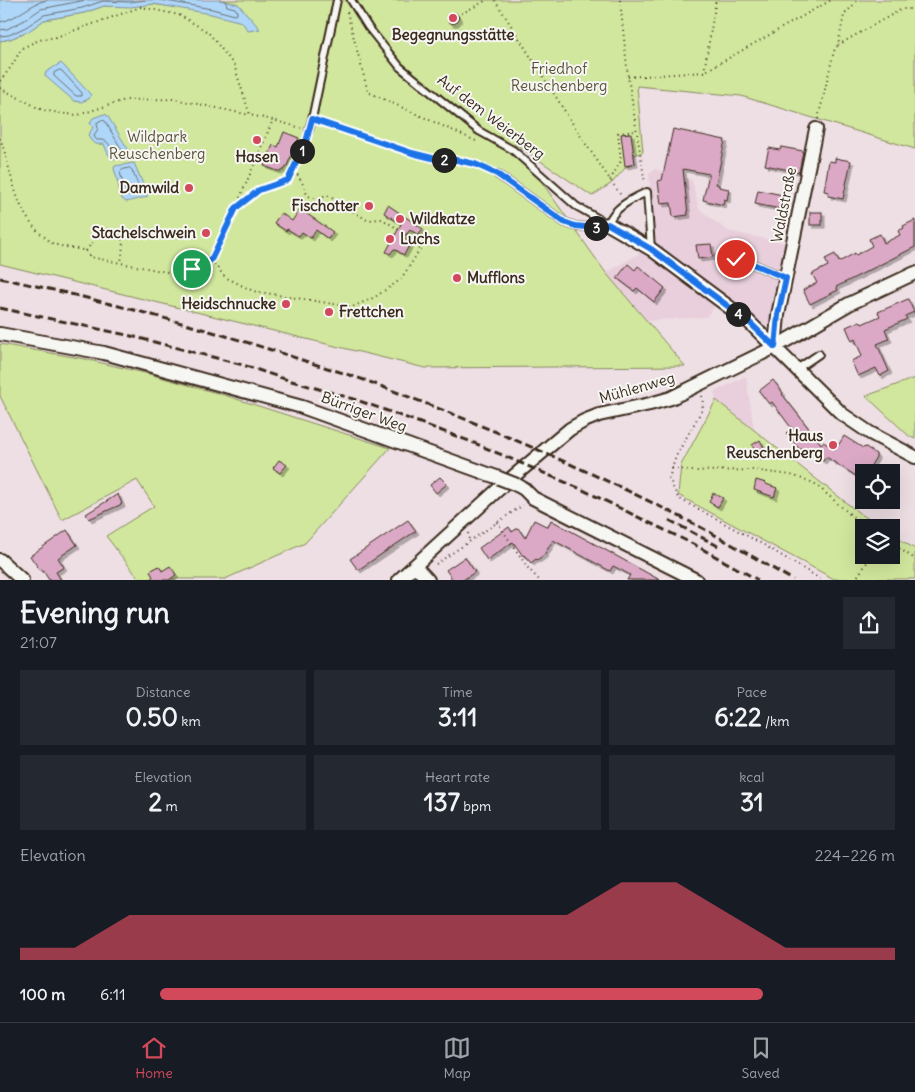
<!DOCTYPE html>
<meta charset="utf-8">
<style>
:root{--surface:#171b24;--page:#242831;--text:#f1f3f6;--muted:#9ea1a6;--line:#363941;--accent:#d1495b}
body{margin:0;font-family:Delius,sans-serif;background:var(--page);color:var(--text);height:100vh;display:flex;flex-direction:column;font-size:19px;white-space:nowrap}
*{box-sizing:border-box;margin:0}
p{font-size:16px;color:var(--muted)}
.icon{flex:none;width:28px;height:28px;fill:none;stroke:currentColor;stroke-width:2;stroke-linecap:round;stroke-linejoin:round}
.map{position:relative;height:580px;overflow:hidden}
.details{display:flex;flex-direction:column;background:var(--surface);flex:1}
.details>*{flex:none}
.fabs{position:absolute;left:855px;top:464px;display:grid;gap:10px}
.fabs a{display:grid;place-items:center;width:45px;height:45px;border-radius:0px;background:var(--surface);box-shadow:0 5px 20px #0002;font-size:25px}
.pin{position:absolute;display:grid;place-items:center;width:42px;height:42px;color:#fff;margin:-21px;border:2px solid #fff;border-radius:50%;box-shadow:0 1px 5px #0007}
.km{position:absolute;width:25px;height:25px;margin:-12px;border-radius:50%;background:#222;color:#fff;font-size:14px;line-height:25px;text-align:center}
.round{display:grid;place-items:center;flex:none;width:52px;height:52px;border-radius:0px;background:var(--page)}
.overview{display:flex;align-items:center;justify-content:space-between;height:85px;padding:0 20px}
h1{font-size:28px;font-weight:700;line-height:38px}
.figures{display:grid;grid-template-columns:repeat(3,1fr);gap:8px;height:85px;padding:5px 20px}
.figures div{display:grid;align-content:center;border-radius:0px;background:var(--page);text-align:center}
.figures b{font-size:25px;font-weight:700}
.figures small{font-size:14px;font-weight:400}
.figures p{font-size:14px}
.chart{height:140px;padding:10px 20px}
.chart p{display:flex;justify-content:space-between}
.chart svg{width:100%;height:90px;margin-top:5px;fill:var(--accent);opacity:.7}
ul{padding:0 20px;list-style:none;font-size:16px}
li{display:grid;grid-template-columns:80px 60px 1fr;align-items:center;height:38px}
li i{height:12px;border-radius:6px;background:var(--accent)}
.tabs{display:flex;justify-content:space-around;align-items:center;height:70px;border-top:1px solid var(--line);background:var(--surface);font-size:14px;color:var(--muted)}
.tabs a{display:grid;justify-items:center;gap:2px}
.tabs .on{color:var(--accent)}
.map>svg:first-child{display:block}
.built{fill:#e8cfdb}
.green{fill:#d1e79d;stroke:#86885e}
.water{fill:#aed6f8;stroke:#8091a1}
.lines{fill:none;stroke-linecap:round;stroke-linejoin:round}
.shore{stroke:#696f75;stroke-width:1}
.building{fill:#dba9c5;stroke:#3b2a1e;filter:url(#shadow)}
.service-casing{stroke:#3b2a1e;stroke-width:10}
.minor-casing{stroke:#3b2a1e;stroke-width:16}
.path{stroke:#3b2a1e;stroke-width:2;stroke-dasharray:1 4;stroke-linecap:butt}
.service{stroke:#f6f6f2;stroke-width:6}
.minor{stroke:#f6f6f2;stroke-width:12}
.rail{stroke:#3b2a1e;stroke-width:3;stroke-dasharray:8 4;stroke-linecap:butt}
.minor-bridge-casing{stroke:#3b2a1e;stroke-width:16;stroke-linecap:butt}
.minor-bridge{stroke:#f6f6f2;stroke-width:12}
.route-casing{stroke:#fff;stroke-width:10}
.route{stroke:#1a73e8;stroke-width:6}
.poi-dot{fill:#d1495b;stroke:#f6f6f2;stroke-width:2}
.labels{text-anchor:middle;stroke-width:4;stroke-linejoin:round;paint-order:stroke}
.poi-label{font-size:15px;font-weight:bold;fill:#3b2a1e;stroke:#f6f6f2;text-anchor:end}
.park-label{font-size:15px;fill:#595037;stroke:#f6f6f2}
.street-label{font-size:15px;fill:#3b2a1e;stroke:#f6f6f2}
</style>
<div class="map">
<svg width="915" height="580" viewBox="0 0 915 580">
<defs>
<filter id="shadow"><feDropShadow dx="3" dy="3" stdDeviation="0" flood-color="#0004"/></filter>
</defs>
<rect width="100%" height="100%" fill="#eedfe4"/>
<filter id="ink" filterUnits="userSpaceOnUse"><feTurbulence type="fractalNoise" baseFrequency=".02" numOctaves="2"/><feDisplacementMap in="SourceGraphic" scale="10" xChannelSelector="R" yChannelSelector="G"/><feConvolveMatrix kernelMatrix="1 2 1 2 8 2 1 2 1" color-interpolation-filters="sRGB"/></filter>
<g filter="url(#ink)">
<!-- built -->
<g class="built">
<path d="M655 169 692 180 699 209 728 231 790 244 772 329 724 295 706 317 646 321 606 273 654 245 649 174Z"/>
<path d="M746 376 754 430 716 400 714 392Z"/>
</g>
<!-- green -->
<g class="green">
<path d="M219 0H915V149L741 96 637 86 643 152 634 155 635 164 626 167 612 183 592 196 514 143 606 273 685 366 425 368 0 264V41L10 39 29 31 44 20 84 13 104 6H117L135 2 248 16 238 4Z"/>
<path d="M0 344 85 359 149 374 224 395 390 448 305 543 225 579H139L106 536 154 506 137 480 62 520 0 396Z"/>
<path d="M915 378V439L909 436 866 396Z"/>
<path d="M716 400 858 512 881 527 864 528V555H891V534L915 549V579H834L678 495 681 465Z"/>
</g>
<!-- water -->
<g class="water">
<path d="M0 0H219L238 4 260 29 248 31 242 22 211 14 154 4 131 7 104 6 84 13 44 20 29 31 10 39 0 41Z"/>
<path d="M61 63 64 66 91 95 89 99 81 102 74 101 45 76 46 72Z"/>
<path d="M104 114 107 115 131 154 130 157C111 160 111 162 104 144 95 145 92 144 88 135L93 128 90 123 93 118Z"/>
<path d="M134 163 147 193V197L126 202 122 199 114 168 115 166Z"/>
</g>
<g class="lines">
<!-- shore -->
<g class="shore">
<path d="M160 0 212 9 235 15 237 14V11L235 8 227 6 225 0"/>
<path d="M0 22C18 19 30 3 47 0"/>
<path d="M0 30 7 29 23 21 41 9 86 0"/>
<path d="M0 36 9 35 26 27 44 15 82 8 103 1 130 2 145 0"/>
<path d="M60 70 62 71 82 93V96H76L54 76V73Z"/>
<path d="M102 120 105 121 122 150 121 153 114 154C108 145 110 139 97 140L95 138 94 135 98 129 97 123Z"/>
<path d="M130 168 132 170 141 192 139 194 128 196 126 195 120 172 122 170Z"/>
</g>
</g>
<!-- building -->
<g class="building">
<circle cx="453" cy="18" r="5.5"/>
<path d="M673 129 725 140 716 184 719 185V187L729 189 727 200 724 199 723 205 703 200 709 174 683 169 688 215 673 217 671 203 661 204 658 181 662 180Z"/>
<path d="M284 132 299 138 286 168 282 171H278L264 166 273 145 278 147Z"/>
<path d="M631 133 635 164 625 166 621 134Z"/>
<path d="M781 147 803 151 799 172 765 165 769 148 780 150Z"/>
<path d="M835 158 851 161 843 199 828 196 829 192 824 191 829 161 835 162Z"/>
<path d="M758 190 783 195 780 209 755 204Z"/>
<path d="M388 205 423 229 419 235 410 230 403 238 411 242 404 255 394 249 390 254 386 252 401 224 384 213Z"/>
<path d="M300 209 333 232 328 239 316 230 311 238 302 232 299 236 287 229 286 231 274 223 281 213 292 221Z"/>
<rect x="810" y="212" width="12" height="13"/>
<path d="M915 220V247L836 287 838 290 810 304 803 290 817 283 812 274 828 266 825 259 835 254 839 262 855 253 856 255 872 246 869 239 880 234 884 243 900 235 898 231 904 228 903 226Z"/>
<path d="M711 244 713 257 698 259 696 245Z"/>
<path d="M628 264 635 270 638 266 665 288 654 302 637 288 634 291 617 278Z"/>
<path d="M908 299 914 312 905 316 907 319 885 329 889 339 877 344 889 371 880 376 876 368 858 376 851 361 862 356 855 339 852 341 846 327 860 321 862 324 880 316 878 312Z"/>
<path d="M773 380 783 393 782 394 821 444 823 442 836 449 844 436 863 448 866 447 876 454V457L867 472H864V481L826 457 823 461 803 448 800 450 786 433 792 429 772 402 769 404 759 391Z"/>
<path d="M760 440 766 452 758 457 752 445Z"/>
<path d="M279 460 287 465 280 473 273 468Z"/>
<path d="M440 477 447 484 436 493 430 485Z"/>
<path d="M756 480 766 483V484L777 488 774 497 754 490Z"/>
<path d="M713 493 723 498 718 507 709 502Z"/>
<path d="M118 494 122 504 89 519 86 514Z"/>
<path d="M408 520 416 531 358 570 350 559Z"/>
<path d="M534 520 548 527 551 520 660 580H627L630 575 621 570 613 566 610 571 553 540 544 555 537 560 536 559 531 563 524 555 523 556 513 542 487 560 479 548 509 527 512 532 518 528 525 538Z"/>
<path d="M67 530 77 545 58 558 64 567 56 572 61 580H49L42 569 40 570 30 556Z"/>
<path d="M465 557 475 572 463 580H453L446 570Z"/>
<path d="M159 566 162 571 170 566 176 575 169 580H149L153 577 150 571Z"/>
</g>
<g class="lines">
<!-- service casing -->
<g class="service-casing">
<g id="service">
<path d="M351 0 368 27 400 67 479 131 513 150 576 206 608 224"/>
<path d="M309 130 312 119 337 0"/>
<path d="M497 174 564 222 575 226 597 228 608 224"/>
<path d="M608 224C614 207 632 199 647 192L651 249"/>
<path d="M725 258 748 262 786 278"/>
<path d="M797 369 819 354"/>
</g>
</g>
<!-- minor casing -->
<g class="minor-casing">
<g id="minor">
<path d="M608 224 651 249 748 321 842 414 870 433 915 457"/>
<path d="M0 334 104 353 302 407 499 478"/>
<path d="M775 347 778 315 816 129"/>
<path d="M517 485 524 489 533 498 696 580"/>
<path d="M0 560 22 580"/>
<path d="M415 566 428 580"/>
<path d="M399 580 502 486 570 429 584 421 599 415 650 404 671 398 775 347 849 304 915 273"/>
</g>
</g>
<!-- path -->
<g class="path">
<path d="M495 0 583 140 622 197"/>
<path d="M620 0 628 77 645 183"/>
<path d="M347 12 368 92 478 142"/>
<path d="M457 16 487 0"/>
<path d="M838 45 902 9H915"/>
<path d="M704 72 716 0"/>
<path d="M628 77 704 72 831 0"/>
<path d="M0 81 11 67 22 48 39 40 56 37 141 7 179 15 208 32 234 65 250 115 273 120 301 128"/>
<path d="M0 88 42 110 66 114 78 115 125 100 174 99 250 115"/>
<path d="M818 119 834 51 838 45 844 15 858 0"/>
<path d="M320 122 412 153 440 160H457L475 164 490 171"/>
<path d="M0 138C13 173 14 215 46 238 48 240 50 242 52 243 60 247 76 248 86 251L90 257 177 274 191 269 211 260 236 208 259 190 288 180 294 169 307 139"/>
<path d="M610 180 621 161 618 133 637 131"/>
<path d="M236 207 273 120"/>
<path d="M86 251 94 240 106 229C127 230 123 246 121 263"/>
<path d="M211 260 225 277 253 291 352 307 375 297 400 280 411 264 423 244 382 219 367 220 327 195C320 200 314 199 307 195L304 186 294 169"/>
<path d="M702 396 703 403 702 410 676 456 669 478 678 498 764 545 822 580"/>
<path d="M672 468 692 471 752 470 791 475 814 483 852 516 868 528"/>
<path d="M497 522 528 568 539 580"/>
<path d="M468 533 469 540"/>
<path d="M891 543 915 559"/>
<path d="M436 564 523 505"/>
<path d="M855 580 872 555"/>
</g>
<!-- service -->
<use href="#service" class="service"/>
<!-- minor -->
<use href="#minor" class="minor"/>
<!-- rail -->
<g class="rail">
<path d="M0 278C102 300 203 327 302 360 323 367 345 373 367 381 482 424 595 472 704 529 734 545 763 563 793 580"/>
<path d="M0 308 127 335 243 365 288 380 357 400 415 421 472 442 581 489 695 545 758 580"/>
<path d="M669 520 718 546"/>
</g>
<!-- minor-bridge casing -->
<g class="minor-bridge-casing">
<path id="minor-bridge" d="M499 478 517 485"/>
</g>
<!-- minor-bridge -->
<use href="#minor-bridge" class="minor-bridge"/>
</g>
</g>
<g class="lines" filter="url(#ink)">
<!-- route casing -->
<g class="route-casing">
<path id="route" d="M192 269 211 260 236 208 259 190 288 180 306 142 312 119 412 153 440 160H457L475 164 497 174 564 222 575 226 597 228 608 224 651 249 748 321 775 347 778 315 786 278 748 262 736 259"/>
</g>
<!-- route -->
<use href="#route" class="route"/>
</g>
<!-- markers -->
<g class="poi-dot">
<circle cx="453" cy="18" r="5"/>
<circle cx="257" cy="140" r="5"/>
<circle cx="189" cy="188" r="5"/>
<circle cx="369" cy="206" r="5"/>
<circle cx="400" cy="219" r="5"/>
<circle cx="206" cy="233" r="5"/>
<circle cx="390" cy="239" r="5"/>
<circle cx="457" cy="278" r="5"/>
<circle cx="286" cy="304" r="5"/>
<circle cx="329" cy="312" r="5"/>
<circle cx="833" cy="445" r="5"/>
</g>
<g class="labels">
<!-- poi labels -->
<g class="poi-label">
<text x="453" y="40" text-anchor="middle">Begegnungsstätte</text>
<text x="257" y="162" text-anchor="middle">Hasen</text>
<text x="179" y="193">Damwild</text>
<text x="359" y="211">Fischotter</text>
<text x="410" y="224" text-anchor="start">Wildkatze</text>
<text x="196" y="238">Stachelschwein</text>
<text x="400" y="244" text-anchor="start">Luchs</text>
<text x="467" y="283" text-anchor="start">Mufflons</text>
<text x="276" y="309">Heidschnucke</text>
<text x="339" y="317" text-anchor="start">Frettchen</text>
<text x="823" y="441">Haus<tspan x="823" dy="17">Reuschenberg</tspan></text>
</g>
<!-- park labels -->
<g class="park-label">
<text x="559" y="74">Friedhof<tspan x="559" dy="17">Reuschenberg</tspan></text>
<text x="157" y="142">Wildpark<tspan x="157" dy="17">Reuschenberg</tspan></text>
</g>
<!-- street labels -->
<g class="street-label">
<text transform="translate(491 117) rotate(37)" y="5">Auf dem Weierberg</text>
<text transform="translate(784 205) rotate(-79)" y="5">Waldstraße</text>
<text transform="translate(637 388) rotate(-16)" y="5">Mühlenweg</text>
<text transform="translate(364 412) rotate(20)" y="5">Bürriger Weg</text>
</g>
</g>
</svg>
<div class="fabs">
<a><svg class="icon" aria-label="locate" viewBox="0 0 24 24"><circle cx="12" cy="12" r="6"/><path d="M12 2v4M12 18v4M2 12h4M18 12h4"/></svg></a>
<a><svg class="icon" aria-label="layers" viewBox="0 0 24 24"><path d="M12 4l9 5-9 5-9-5zM3 14l9 5 9-5"/></svg></a>
</div>
<div class="pin" style="left:192px;top:269px;background:#1e9e55"><svg class="icon" aria-label="arrive" viewBox="0 0 24 24"><path d="M6 21V4h12l-3 4 3 4H6"/></svg></div>
<div class="pin" style="left:736px;top:259px;background:#d93025"><svg class="icon" aria-label="check" viewBox="0 0 24 24"><path d="M5 12l5 5 9-10"/></svg></div>
<b class="km" style="left:302px;top:151px">1</b>
<b class="km" style="left:444px;top:160px">2</b>
<b class="km" style="left:596px;top:228px">3</b>
<b class="km" style="left:738px;top:314px">4</b>
</div>
<section class="details">
<div class="overview"><div><h1>Evening run</h1><p>21:07</p></div><a class="round"><svg class="icon" aria-label="share" viewBox="0 0 24 24"><path d="M12 15V3M7 8l5-5 5 5M5 13v7h14v-7"/></svg></a></div>
<div class="figures">
<div><p>Distance</p><b>0.50<small> km</small></b></div>
<div><p>Time</p><b>3:11</b></div>
<div><p>Pace</p><b>6:22<small> /km</small></b></div>
</div>
<div class="figures">
<div><p>Elevation</p><b>2<small> m</small></b></div>
<div><p>Heart rate</p><b>137<small> bpm</small></b></div>
<div><p>kcal</p><b>31</b></div>
</div>
<div class="chart"><p><span>Elevation</span>224–226 m</p>
<svg viewBox="0 0 160 44" preserveAspectRatio="none"><path d="M0 44V38L10 38L20 22L30 22L40 22L50 22L60 22L70 22L80 22L90 22L100 22L110 6L120 6L130 22L140 38L150 38L160 38V44z"/></svg>
</div>
<ul>
<li><b>100 m</b>6:11<i style="width:82%"></i></li>
</ul>
</section>
<nav class="tabs">
<a class="on"><svg class="icon" aria-label="home" viewBox="0 0 24 24"><path d="M3 11l9-7 9 7M6 9v11h12V9"/></svg>Home</a>
<a><svg class="icon" aria-label="map" viewBox="0 0 24 24"><path d="M3 6l6-2 6 2 6-2v14l-6 2-6-2-6 2zM9 4v14M15 6v14"/></svg>Map</a>
<a><svg class="icon" aria-label="saved" viewBox="0 0 24 24"><path d="M7 4h10v16l-5-4-5 4z"/></svg>Saved</a>
</nav>
